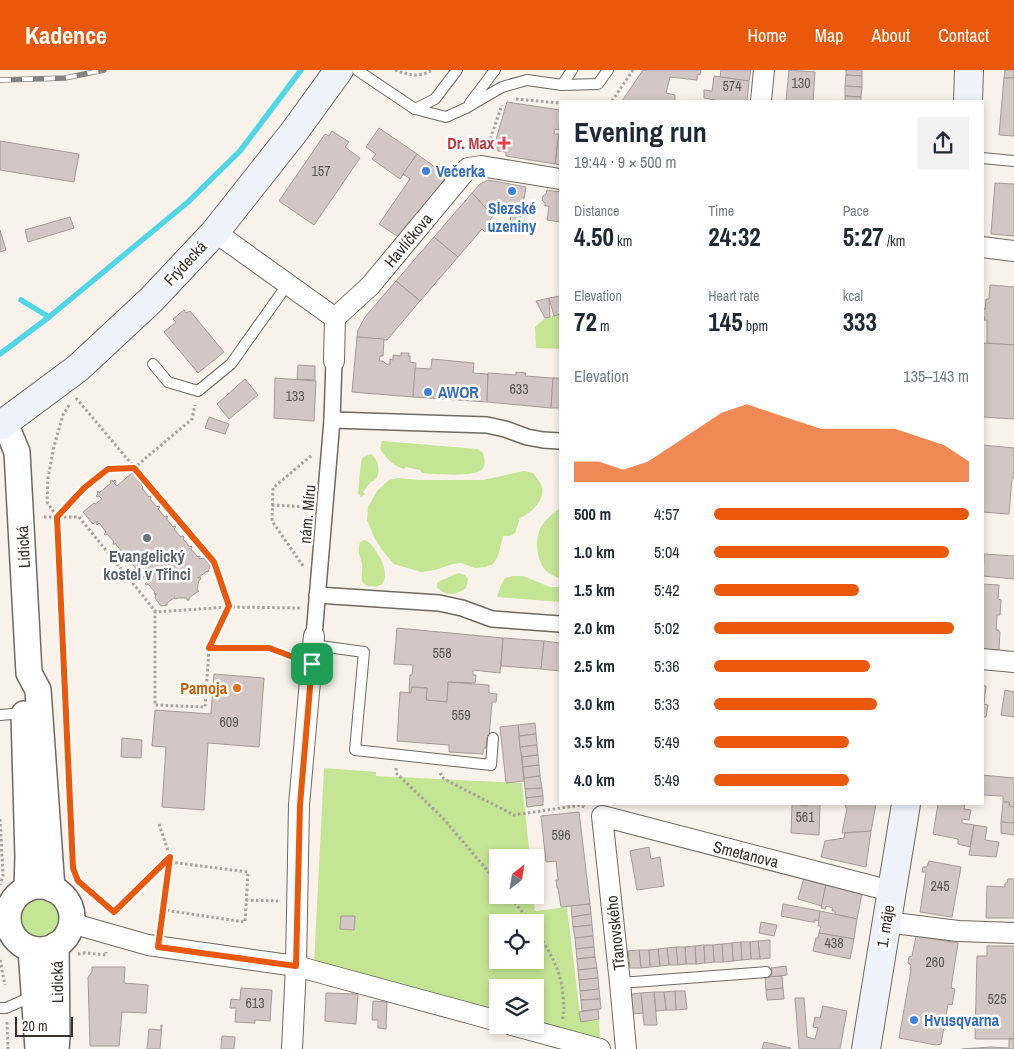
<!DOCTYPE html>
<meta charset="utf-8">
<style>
:root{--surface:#fff;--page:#f2f2f3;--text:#1f2937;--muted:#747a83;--accent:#ea580c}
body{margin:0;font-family:"Archivo Narrow",sans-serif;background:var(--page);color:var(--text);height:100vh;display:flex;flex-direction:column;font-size:19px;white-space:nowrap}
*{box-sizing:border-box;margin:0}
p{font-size:16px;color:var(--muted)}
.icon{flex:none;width:28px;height:28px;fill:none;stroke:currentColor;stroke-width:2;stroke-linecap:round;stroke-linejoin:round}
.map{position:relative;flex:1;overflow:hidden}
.details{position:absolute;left:559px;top:30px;width:425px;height:705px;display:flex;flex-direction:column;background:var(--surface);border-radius:0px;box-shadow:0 2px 8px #0003}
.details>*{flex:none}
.needle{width:32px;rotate:31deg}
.fabs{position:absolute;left:489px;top:779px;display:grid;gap:10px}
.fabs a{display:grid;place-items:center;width:55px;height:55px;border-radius:0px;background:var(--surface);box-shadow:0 2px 8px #0003;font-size:25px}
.scale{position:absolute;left:15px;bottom:12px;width:58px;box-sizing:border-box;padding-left:5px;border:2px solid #34312e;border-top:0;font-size:14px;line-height:18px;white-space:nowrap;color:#34312e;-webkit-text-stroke:4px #fff;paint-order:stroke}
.pin{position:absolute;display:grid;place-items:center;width:42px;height:42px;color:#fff;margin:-21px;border-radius:10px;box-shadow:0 2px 8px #0006}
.round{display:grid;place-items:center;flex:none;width:52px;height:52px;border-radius:0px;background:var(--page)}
.head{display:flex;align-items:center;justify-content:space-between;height:85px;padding:0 15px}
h1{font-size:28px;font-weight:700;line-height:38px}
.metrics{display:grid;grid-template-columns:repeat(3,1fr);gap:8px;height:85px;padding:5px 15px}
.metrics div{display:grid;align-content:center}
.metrics b{font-size:25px;font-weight:700}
.metrics small{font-size:14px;font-weight:400}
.metrics p{font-size:14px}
.chart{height:140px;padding:10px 15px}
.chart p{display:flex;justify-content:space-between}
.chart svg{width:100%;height:90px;margin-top:5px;fill:var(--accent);opacity:.7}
ul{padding:0 15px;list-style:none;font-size:16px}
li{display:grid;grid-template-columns:80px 60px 1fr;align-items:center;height:38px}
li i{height:12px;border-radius:6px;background:var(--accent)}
header{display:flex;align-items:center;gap:30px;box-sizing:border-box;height:70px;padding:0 25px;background:var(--accent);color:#fff}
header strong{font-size:24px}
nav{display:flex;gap:28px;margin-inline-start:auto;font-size:18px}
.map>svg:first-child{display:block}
.green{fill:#c3e594;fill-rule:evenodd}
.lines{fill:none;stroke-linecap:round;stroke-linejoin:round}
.stream{stroke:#50d6e5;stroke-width:5.5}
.building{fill:#d2c7c4;stroke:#a59a97}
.service-casing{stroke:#6f6962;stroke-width:12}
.pedestrian-casing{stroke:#6f6962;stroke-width:18}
.minor-casing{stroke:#6f6962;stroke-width:22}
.tertiary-casing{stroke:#6f6962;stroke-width:28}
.secondary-casing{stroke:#6f6962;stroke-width:30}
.path{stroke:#a7a29c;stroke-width:3;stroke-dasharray:2.5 2.5;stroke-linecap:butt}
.service{stroke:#fff;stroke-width:10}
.pedestrian{stroke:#fff;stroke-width:15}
.minor{stroke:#fff;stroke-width:20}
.tertiary{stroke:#fff;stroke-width:25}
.secondary{stroke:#eef2fb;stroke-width:28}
.rail-casing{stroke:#86817c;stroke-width:5.5}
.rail{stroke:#fff;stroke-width:4;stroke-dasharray:11;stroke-linecap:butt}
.route-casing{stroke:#fff;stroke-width:10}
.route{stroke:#ea580c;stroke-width:6}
.health-dot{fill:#e0444e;stroke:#fff;stroke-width:2}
.shop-dot{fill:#3f7fe0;stroke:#fff;stroke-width:2}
.worship-dot{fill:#6b7280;stroke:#fff;stroke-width:2}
.food-dot{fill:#e8710a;stroke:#fff;stroke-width:2}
.labels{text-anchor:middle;stroke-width:5;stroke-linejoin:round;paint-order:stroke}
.number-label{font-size:14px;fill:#5c5654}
.health-label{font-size:16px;font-weight:bold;fill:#be3a42;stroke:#fff;text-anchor:end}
.shop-label{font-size:16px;font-weight:bold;fill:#366cbe;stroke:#fff;text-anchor:start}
.street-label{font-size:16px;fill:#34312e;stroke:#fff}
.worship-label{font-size:16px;font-weight:bold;fill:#5b616d;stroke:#fff}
.food-label{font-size:16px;font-weight:bold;fill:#c56008;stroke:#fff;text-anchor:end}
</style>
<header>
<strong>Kadence</strong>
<nav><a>Home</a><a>Map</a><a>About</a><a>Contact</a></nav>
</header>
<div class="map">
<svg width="1014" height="979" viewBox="0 0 1014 979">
<rect width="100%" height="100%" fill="#f9f2ea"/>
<!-- green -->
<g class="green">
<path d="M560 244V279L536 278 535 257 545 248Z"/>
<path d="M382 371 478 379 483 383C484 388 486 393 483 398 478 408 434 404 422 403L420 400 406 397 404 399C393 396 386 388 380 379Z"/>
<path d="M371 384C378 389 382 403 375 410 374 411 372 411 371 412 368 415 365 419 363 422L365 424 361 427 358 423 361 392 363 387Z"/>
<path d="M524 401 533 403C536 407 540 412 542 417 545 431 531 443 520 448L515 463 509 466H503L498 486 493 494 485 497 475 498 461 493 453 494 435 500 421 502 394 494 382 480 374 467 367 450 368 437 377 421 389 410 398 408 420 410H483Z"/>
<path d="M560 438V509C556 507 550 504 546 501 536 489 534 468 542 455 547 448 554 443 560 438Z"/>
<path d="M364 470C371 471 375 480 379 486 384 493 390 513 378 516 377 517 371 516 370 516 367 516 366 516 363 513 360 508 363 500 362 494 360 484 357 483 360 472Z"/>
<path d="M458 503 465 505 468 509 466 518C457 525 445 527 437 517V513L442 510Z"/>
<path d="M513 506H523L550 517H560V532L497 527 501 515 505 508Z"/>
<path d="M324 698 376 702V706L522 713 530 787 498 788V825H533L535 841 567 837 581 952 599 950 600 969 535 952V918H498L497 942 314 894ZM498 852H535V890H498Z"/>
<circle cx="41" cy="846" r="21"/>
</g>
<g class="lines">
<!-- stream -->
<g class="stream">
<path d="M21 230 49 247 188 132 240 81 301 0"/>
<path d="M0 284 49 247"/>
</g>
</g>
<!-- building -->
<g class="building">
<path d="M643 0H701L700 5 698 4 697 10 670 7 666 23 675 25V31H622Z"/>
<path d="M721 0H751L749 11 720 7Z"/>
<path d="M789 0 815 2 813 31H786Z"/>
<path d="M846 0H862V6L846 5Z"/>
<path d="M1005 0H1014V8H1004Z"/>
<path d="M846 5 862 6V17L845 16Z"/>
<path d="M714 6 749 11 747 31H720L704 28V20L712 21Z"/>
<path d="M1004 8H1014V66L999 65Z"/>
<path d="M845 16 862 17 861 27 845 26Z"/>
<path d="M845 26 861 27V31H845Z"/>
<path d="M507 32 560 40 559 60 555 59 554 64H559L555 94 506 86V82L498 81 494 76Z"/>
<path d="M379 58 417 84 400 109 372 89 376 84 366 77Z"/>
<path d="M332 61 349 72 345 77 360 88 314 155 279 131 325 64 329 66Z"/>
<path d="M559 64 560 65V95L555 94Z"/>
<path d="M0 71 79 84 74 112 0 100Z"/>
<path d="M417 84 447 106 403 170 379 154 410 109 403 104Z"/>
<path d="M488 110 526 117 518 162 509 160 511 146 495 143 493 146 472 123 480 114Z"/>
<path d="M995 113 1014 114V166L991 164Z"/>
<path d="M547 120 560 122V152L547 150 549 136H545V133L542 130 543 126 546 124Z"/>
<path d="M472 123 493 146 488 153 490 155 485 162 482 159 458 187 434 167Z"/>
<path d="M70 147 74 158 28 172 25 160Z"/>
<path d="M0 160 6 180 0 182Z"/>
<path d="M434 167 458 187 420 231 396 211Z"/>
<path d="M396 211 420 231 387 270 357 267 358 260 365 247Z"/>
<path d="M990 215 1014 217V275L987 273V250H984L985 247H982V244L983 239H985L986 229H989Z"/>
<path d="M560 226V244L554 246 549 228Z"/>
<path d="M549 228 550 247 545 248 536 231Z"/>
<path d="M184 240 186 243 190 241 224 282 198 303 164 262 176 252 173 249Z"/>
<path d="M357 267 384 269 383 286H380L379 291H383L386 294H390V289L393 290V285L401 286V283H409L408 286H410V292L416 293 413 327 352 322Z"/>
<path d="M983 273 1014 275V349L982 347Z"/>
<path d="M432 289 474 293 473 303 488 304 487 332 413 327 415 298 431 299Z"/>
<path d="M298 295 315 296V310L297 309Z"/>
<path d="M516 302 526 303 525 306 553 308 551 338 487 332 488 303 516 305Z"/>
<path d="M275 308 316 311 314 351 274 348Z"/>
<path d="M553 308H560V338H551Z"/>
<path d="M245 309 258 325 229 349 217 334Z"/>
<path d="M209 347 229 354 225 364 205 358Z"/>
<path d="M982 375 1014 378V408H1012L1009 444 982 442Z"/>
<path d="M134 401 144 413 141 415 143 417 142 418 149 427 150 426 151 427 150 429 157 437 158 436 160 437 158 439 165 447 167 446 168 448H166L173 457 175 456 176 457 174 459 181 467 183 466 184 467 183 469 190 477 191 476 192 477 191 479 198 487 200 486V487L199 489 204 488 210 496V498L208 500 209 501 207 502V501L198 508 200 507 201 509 199 510 197 520 199 521 198 522H197L189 528V530H187V528H177L176 529 174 528 175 527 167 533V535L161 536 155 528 156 523 155 525 154 523 155 522 148 514 147 515 145 514 147 512 140 503 138 505 137 503 139 502 132 494 130 495 129 493 130 492 123 484 122 485 121 483 122 482 115 473 114 475 113 473 114 472 107 464 105 465 104 464 106 462 99 453 97 455 96 453 98 452H95L93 454 83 442 94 433 95 434 102 429 99 426 97 427 96 426 98 424 97 422 98 421 99 423 111 413 110 411 112 410 113 412 115 410 116 412 114 413 117 416Z"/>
<path d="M984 484 1014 486V509L983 506Z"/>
<path d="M982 514 999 515 998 529 1001 530 1000 545H997L996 560H999V562H1000L999 580 982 579Z"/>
<path d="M397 558 503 568 500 603 473 600V605H476L475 613 448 612 447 632 426 630 427 618 412 617 411 623H409L410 605H412L413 595 394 594Z"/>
<path d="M503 568 544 571 541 599 501 596Z"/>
<path d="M544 571 560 573V601L541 599Z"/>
<path d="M214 604 264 608 259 677 208 673 204 740 162 737 166 677 152 676 155 640 211 644Z"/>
<path d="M448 612 489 615V623L497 624 496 632H492L489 668H487L486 678H484L483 684 449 682V675L397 671 400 622 411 623 412 617 427 618 426 630 447 632Z"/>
<path d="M982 615 986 616 984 634 988 635 986 647H982Z"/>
<path d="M1005 620 1014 622V647L1001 645Z"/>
<path d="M535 653 536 664 519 666 518 655Z"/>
<path d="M518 655 524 711 506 713 500 657Z"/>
<path d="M536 664 537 675 520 677 519 666Z"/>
<path d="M122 668 142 670 141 688 121 687Z"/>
<path d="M537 675 538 685 522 687 520 677Z"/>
<path d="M538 685 539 695 523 697 522 687Z"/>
<path d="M539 695 540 706 524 708 523 697Z"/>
<path d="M982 705 1014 708V737L1009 736V732H1003V726L982 725Z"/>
<path d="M540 706 542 718 525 719 524 708Z"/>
<path d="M542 718 543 726 526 728 525 719Z"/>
<path d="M543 726V735L527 737 526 728Z"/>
<path d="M1003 732H1009V736L1014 737V753L1001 752Z"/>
<path d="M792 734 807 736V734H820L819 765 791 763Z"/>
<path d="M846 734H876L871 761 842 763 847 738 845 737Z"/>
<path d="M938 734H965L964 739 971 740 969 750 962 749V753L974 755 970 777 958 774V769L933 764Z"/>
<path d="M579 742 590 834 561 837 558 818H557L556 810H558L556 791 546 792 541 746Z"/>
<path d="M1001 752 1014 753V765L1001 763Z"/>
<path d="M974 755 987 757 985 770 999 772 996 787 969 785Z"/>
<path d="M871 761 866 797 821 787 825 771 844 768 845 763Z"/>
<path d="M649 777 651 789 660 787 664 816 637 820 630 781Z"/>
<path d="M929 791 961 797 952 847 920 842 926 802H922L923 797H927Z"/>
<path d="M804 808 826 814 822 836 798 829Z"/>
<path d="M1008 809H1014V848H986L987 816 1005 817V813H1007Z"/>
<path d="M826 814 862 824 857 849 835 844V841H832L833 838 826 836 825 839 821 838Z"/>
<path d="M590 834 591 844 572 847 571 836Z"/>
<path d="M783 834 820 841 819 851 815 850V852H812L781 846Z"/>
<path d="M820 841 857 849 854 869 819 863 821 856H818Z"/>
<path d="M591 844 592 855 573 857 572 847Z"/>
<path d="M341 846H355L354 860 340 859Z"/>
<path d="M761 852 777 855 774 866 759 863Z"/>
<path d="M592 855 593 866 575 868 573 857Z"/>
<path d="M819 863 854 869 850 889 813 881 816 868H818Z"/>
<path d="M593 866 594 877 576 879 575 868Z"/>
<path d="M916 866 958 873 951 918 955 919 952 935 948 934 941 974 936 975 899 968 911 900H910L911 895 908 893 909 887 912 886Z"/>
<path d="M770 870V888L760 889 758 871Z"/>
<path d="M758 871 760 889H751L750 872Z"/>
<path d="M741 872 742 890 733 891 732 873Z"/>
<path d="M741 872H750L751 889 742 890Z"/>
<path d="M732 873 733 891 723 892 722 874Z"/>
<path d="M722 874 723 892H714L713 875Z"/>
<path d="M704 875 705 893 696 894 695 876Z"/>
<path d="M704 875H713L714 892 705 893Z"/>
<path d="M695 876 696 894H686L685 877Z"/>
<path d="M987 876H1014V969H975L977 886H987Z"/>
<path d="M594 877 595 887 577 889 576 879Z"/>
<path d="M676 877H685L686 894 678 895Z"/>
<path d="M676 877 678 895H669L667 878Z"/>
<path d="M667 878 669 895 660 896 658 879Z"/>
<path d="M658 879 660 896 650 897 649 880Z"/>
<path d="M639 880H649L650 897 641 898Z"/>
<path d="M639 880 641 898H630L628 881Z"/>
<path d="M595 887 597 898 578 900 577 889Z"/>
<path d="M786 896 787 905 772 907 771 898Z"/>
<path d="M92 897H125L124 913 148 915 146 943 122 942 119 976H90L88 907 92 902Z"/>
<path d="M597 898 598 908 579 910 578 900Z"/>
<path d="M782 906 783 918 766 920 765 907Z"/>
<path d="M598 908 599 919 580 921 579 910Z"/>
<path d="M241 918 272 920 270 951 255 950V953L235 952 236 938H230L231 929 240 930Z"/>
<path d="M783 918 784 929 767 930 766 920Z"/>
<path d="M599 919 600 929 581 930 580 921Z"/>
<path d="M675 921H685L687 939 676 940Z"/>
<path d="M675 921 676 940H666L664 922Z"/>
<path d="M654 922H664L666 940 656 941Z"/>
<path d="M654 922 657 955H644L641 923Z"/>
<path d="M326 923 358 924 356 954 325 951Z"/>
<path d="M641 923 643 943 632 944 630 926 632 925V924Z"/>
<path d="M795 928H804L807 967 815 969 818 958 813 957 815 947 820 948 823 936 847 941 840 979H799Z"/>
<path d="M600 929 601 939 582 941 581 930Z"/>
<path d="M373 931 387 932 386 959 378 958V950H372Z"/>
<path d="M598 939 599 949 581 952 579 942Z"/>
<path d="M161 955H162L160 979H147L149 959 161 960Z"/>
<path d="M222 966 235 967 234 979H221Z"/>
<path d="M1009 969H1014V979H962L991 977 1009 978Z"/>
<path d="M764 972 791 978 790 979H762Z"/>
</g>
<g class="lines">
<!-- service casing -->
<g class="service-casing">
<g id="service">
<path d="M357 0 415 39 446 47 466 38 502 17 527 10 562 15 598 14 608 0"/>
<path d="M562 15 572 0"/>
<path d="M470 33 495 0"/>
<path d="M415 39 435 29 457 0"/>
<path d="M982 88 1014 91"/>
<path d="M153 294 168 312 198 321 231 294 287 215"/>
<path d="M313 575 364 582 355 680 491 695 493 668"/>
<path d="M0 645 24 643"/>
<path d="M0 835 13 830"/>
<path d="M0 856 9 857"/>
<path d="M620 913 766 902"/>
<path d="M0 938H6L33 926"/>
</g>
</g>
<!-- pedestrian casing -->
<g class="pedestrian-casing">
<g id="pedestrian">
<path d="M332 350 487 355 505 359 527 367 543 370 560 371"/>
<path d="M317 525 439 533 462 538 492 549 560 554"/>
<path d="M314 566 332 350 334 291"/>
</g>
</g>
<!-- minor casing -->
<g class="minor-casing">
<g id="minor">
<path d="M761 31 764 0"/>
<path d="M215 162 335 248"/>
<path d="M982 177 1014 181"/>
<path d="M334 291 335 248 370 216 468 98 481 96 560 109"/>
<path d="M982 589 1014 592"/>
<path d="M886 852 958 861 1014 863"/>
<path d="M71 853 148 875 296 896 498 951"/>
<path d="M512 955 600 979"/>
<path d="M292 979 296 896 299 735 314 566"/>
<path d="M626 979 620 913 602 746 891 821"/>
</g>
</g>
<!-- tertiary casing -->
<g class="tertiary-casing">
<g id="tertiary">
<path d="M5 353 17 382 29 603 38 620 52 819"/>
<path d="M24 644 28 787 27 819"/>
<circle cx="40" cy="848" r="32"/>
<path d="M31 879 38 979"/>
<path d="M56 979 57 967 56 875"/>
</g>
</g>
<!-- secondary casing -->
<g class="secondary-casing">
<g id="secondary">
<path d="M968 31 969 0"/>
<path d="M0 356 78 298 151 230 215 162 294 62 339 0"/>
<path d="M866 979 906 734"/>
</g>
</g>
<!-- path -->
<g class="path">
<path d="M395 0C409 5 418 8 433 0"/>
<path d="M516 29 560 33"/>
<path d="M612 31 633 0"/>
<path d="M487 78 502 35"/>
<path d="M76 328 214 492 229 537 301 538"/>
<path d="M69 335 63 345 54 376 48 408 47 432 57 447 71 744"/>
<path d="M272 435 308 437"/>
<path d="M44 447H79L156 542"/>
<path d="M58 447 84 418 108 399 134 398 192 349 195 335"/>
<path d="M303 496 272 451 273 418 312 385"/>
<path d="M209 579 205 637 155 635V542L229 537 209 579 269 578 293 587"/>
<path d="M396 698V703L443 748 498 813"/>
<path d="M440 703 444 709 514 745 581 735 586 738"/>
<path d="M0 749 3 806 0 815"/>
<path d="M159 754 170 787V792L248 802 245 852 164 840"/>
<path d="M74 800 78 811 114 842 113 847"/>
<path d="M508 825 531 852"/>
<path d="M246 830 278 831"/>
<path d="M114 842 170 787 161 857"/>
<path d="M535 858C549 882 561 898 563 926 564 935 565 942 562 950"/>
<path d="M78 884 85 883 106 885V882"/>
<path d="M0 890 5 915"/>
<path d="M7 952 8 979"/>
</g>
<!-- service -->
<use href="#service" class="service"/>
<!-- pedestrian -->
<use href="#pedestrian" class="pedestrian"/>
<!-- minor -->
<use href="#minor" class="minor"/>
<!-- tertiary -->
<use href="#tertiary" class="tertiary"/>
<!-- secondary -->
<use href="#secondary" class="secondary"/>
<!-- rail casing -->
<g class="rail-casing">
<path id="rail" d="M0 10 65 8 104 0"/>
</g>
<!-- rail -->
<use href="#rail" class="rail"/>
</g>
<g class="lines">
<!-- route casing -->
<g class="route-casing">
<path id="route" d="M134 398 214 492 229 536 209 578H269L312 594 300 735 296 896 158 877 170 787 114 842 78 811 73 798 57 447 84 418 108 399Z"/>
</g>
<!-- route -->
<use href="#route" class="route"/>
</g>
<!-- markers -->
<path class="health-dot" d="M501.5 65.5h5v5h5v5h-5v5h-5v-5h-5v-5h5z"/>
<g class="shop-dot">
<circle cx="426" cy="101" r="5"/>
<circle cx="512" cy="121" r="5"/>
<circle cx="428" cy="322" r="5"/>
<circle cx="914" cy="950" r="5"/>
</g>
<circle class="worship-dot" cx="147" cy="468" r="5"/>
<circle class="food-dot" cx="237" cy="618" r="5"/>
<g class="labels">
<!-- number labels -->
<g class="number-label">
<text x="801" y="18">130</text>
<text x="732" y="21">574</text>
<text x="321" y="106">157</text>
<text x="519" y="324">633</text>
<text x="295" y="331">133</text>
<text x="442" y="588">558</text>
<text x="461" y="650">559</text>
<text x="229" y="657">609</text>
<text x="805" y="752">561</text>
<text x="561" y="770">596</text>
<text x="940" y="821">245</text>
<text x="834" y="878">438</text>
<text x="935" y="897">260</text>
<text x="997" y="934">525</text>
<text x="255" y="938">613</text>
</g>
<!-- health labels -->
<g class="health-label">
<text x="494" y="79">Dr. Max</text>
</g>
<!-- shop labels -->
<g class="shop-label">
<text x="436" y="107">Večerka</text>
<text x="512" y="144" text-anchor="middle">Slezské<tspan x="512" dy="18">uzeniny</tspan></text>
<text x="438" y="328">AWOR</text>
<text x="924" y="956">Hvusqvarna</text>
</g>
<!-- street labels -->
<g class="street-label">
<text transform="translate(408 170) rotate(-50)" y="6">Havlíčkova</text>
<text transform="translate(185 193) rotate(-47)" y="6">Frýdecká</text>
<text transform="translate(307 444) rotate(-85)" y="6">nám. Míru</text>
<text transform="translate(23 477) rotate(-93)" y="6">Lidická</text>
<text transform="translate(746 784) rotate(14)" y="6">Smetanova</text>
<text transform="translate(885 856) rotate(-81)" y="6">1. máje</text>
<text transform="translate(615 863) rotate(-96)" y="6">Třanovského</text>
<text transform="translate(57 912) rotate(-91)" y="6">Lidická</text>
</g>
<!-- worship labels -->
<g class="worship-label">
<text x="147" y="492">Evangelický<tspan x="147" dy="18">kostel v Třinci</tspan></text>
</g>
<!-- food labels -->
<g class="food-label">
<text x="227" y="624">Pamoja</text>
</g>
</g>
</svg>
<div class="fabs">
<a><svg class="needle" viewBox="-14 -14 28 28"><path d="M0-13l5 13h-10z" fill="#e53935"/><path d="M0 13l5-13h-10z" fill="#747a83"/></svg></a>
<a><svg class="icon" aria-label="locate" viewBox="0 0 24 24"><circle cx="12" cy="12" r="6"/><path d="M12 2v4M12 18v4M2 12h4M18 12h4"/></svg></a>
<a><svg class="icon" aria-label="layers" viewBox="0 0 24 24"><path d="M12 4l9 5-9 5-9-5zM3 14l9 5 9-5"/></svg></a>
</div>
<div class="scale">20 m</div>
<div class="pin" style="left:312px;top:594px;background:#1e9e55"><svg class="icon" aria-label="arrive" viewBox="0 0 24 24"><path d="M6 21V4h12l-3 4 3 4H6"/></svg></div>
<section class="details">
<div class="head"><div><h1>Evening run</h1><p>19:44 · 9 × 500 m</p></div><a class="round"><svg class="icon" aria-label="share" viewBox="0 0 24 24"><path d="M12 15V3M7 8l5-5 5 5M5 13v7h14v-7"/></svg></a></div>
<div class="metrics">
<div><p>Distance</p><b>4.50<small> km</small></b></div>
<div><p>Time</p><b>24:32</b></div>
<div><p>Pace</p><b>5:27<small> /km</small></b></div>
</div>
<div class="metrics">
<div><p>Elevation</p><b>72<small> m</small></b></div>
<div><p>Heart rate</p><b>145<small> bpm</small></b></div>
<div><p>kcal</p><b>333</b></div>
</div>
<div class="chart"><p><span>Elevation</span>135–143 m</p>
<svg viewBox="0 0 160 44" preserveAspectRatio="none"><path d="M0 44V34L10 34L20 38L30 34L40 26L50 18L60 10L70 6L80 10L90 14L100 18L110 18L120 18L130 18L140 22L150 26L160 34V44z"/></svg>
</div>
<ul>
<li><b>500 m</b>4:57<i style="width:100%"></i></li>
<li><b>1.0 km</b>5:04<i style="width:92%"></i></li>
<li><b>1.5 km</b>5:42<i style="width:57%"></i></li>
<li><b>2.0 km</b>5:02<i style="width:94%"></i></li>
<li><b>2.5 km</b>5:36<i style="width:61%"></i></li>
<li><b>3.0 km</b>5:33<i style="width:64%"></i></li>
<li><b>3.5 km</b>5:49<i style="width:53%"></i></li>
<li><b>4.0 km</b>5:49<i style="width:53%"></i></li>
</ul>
</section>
</div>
